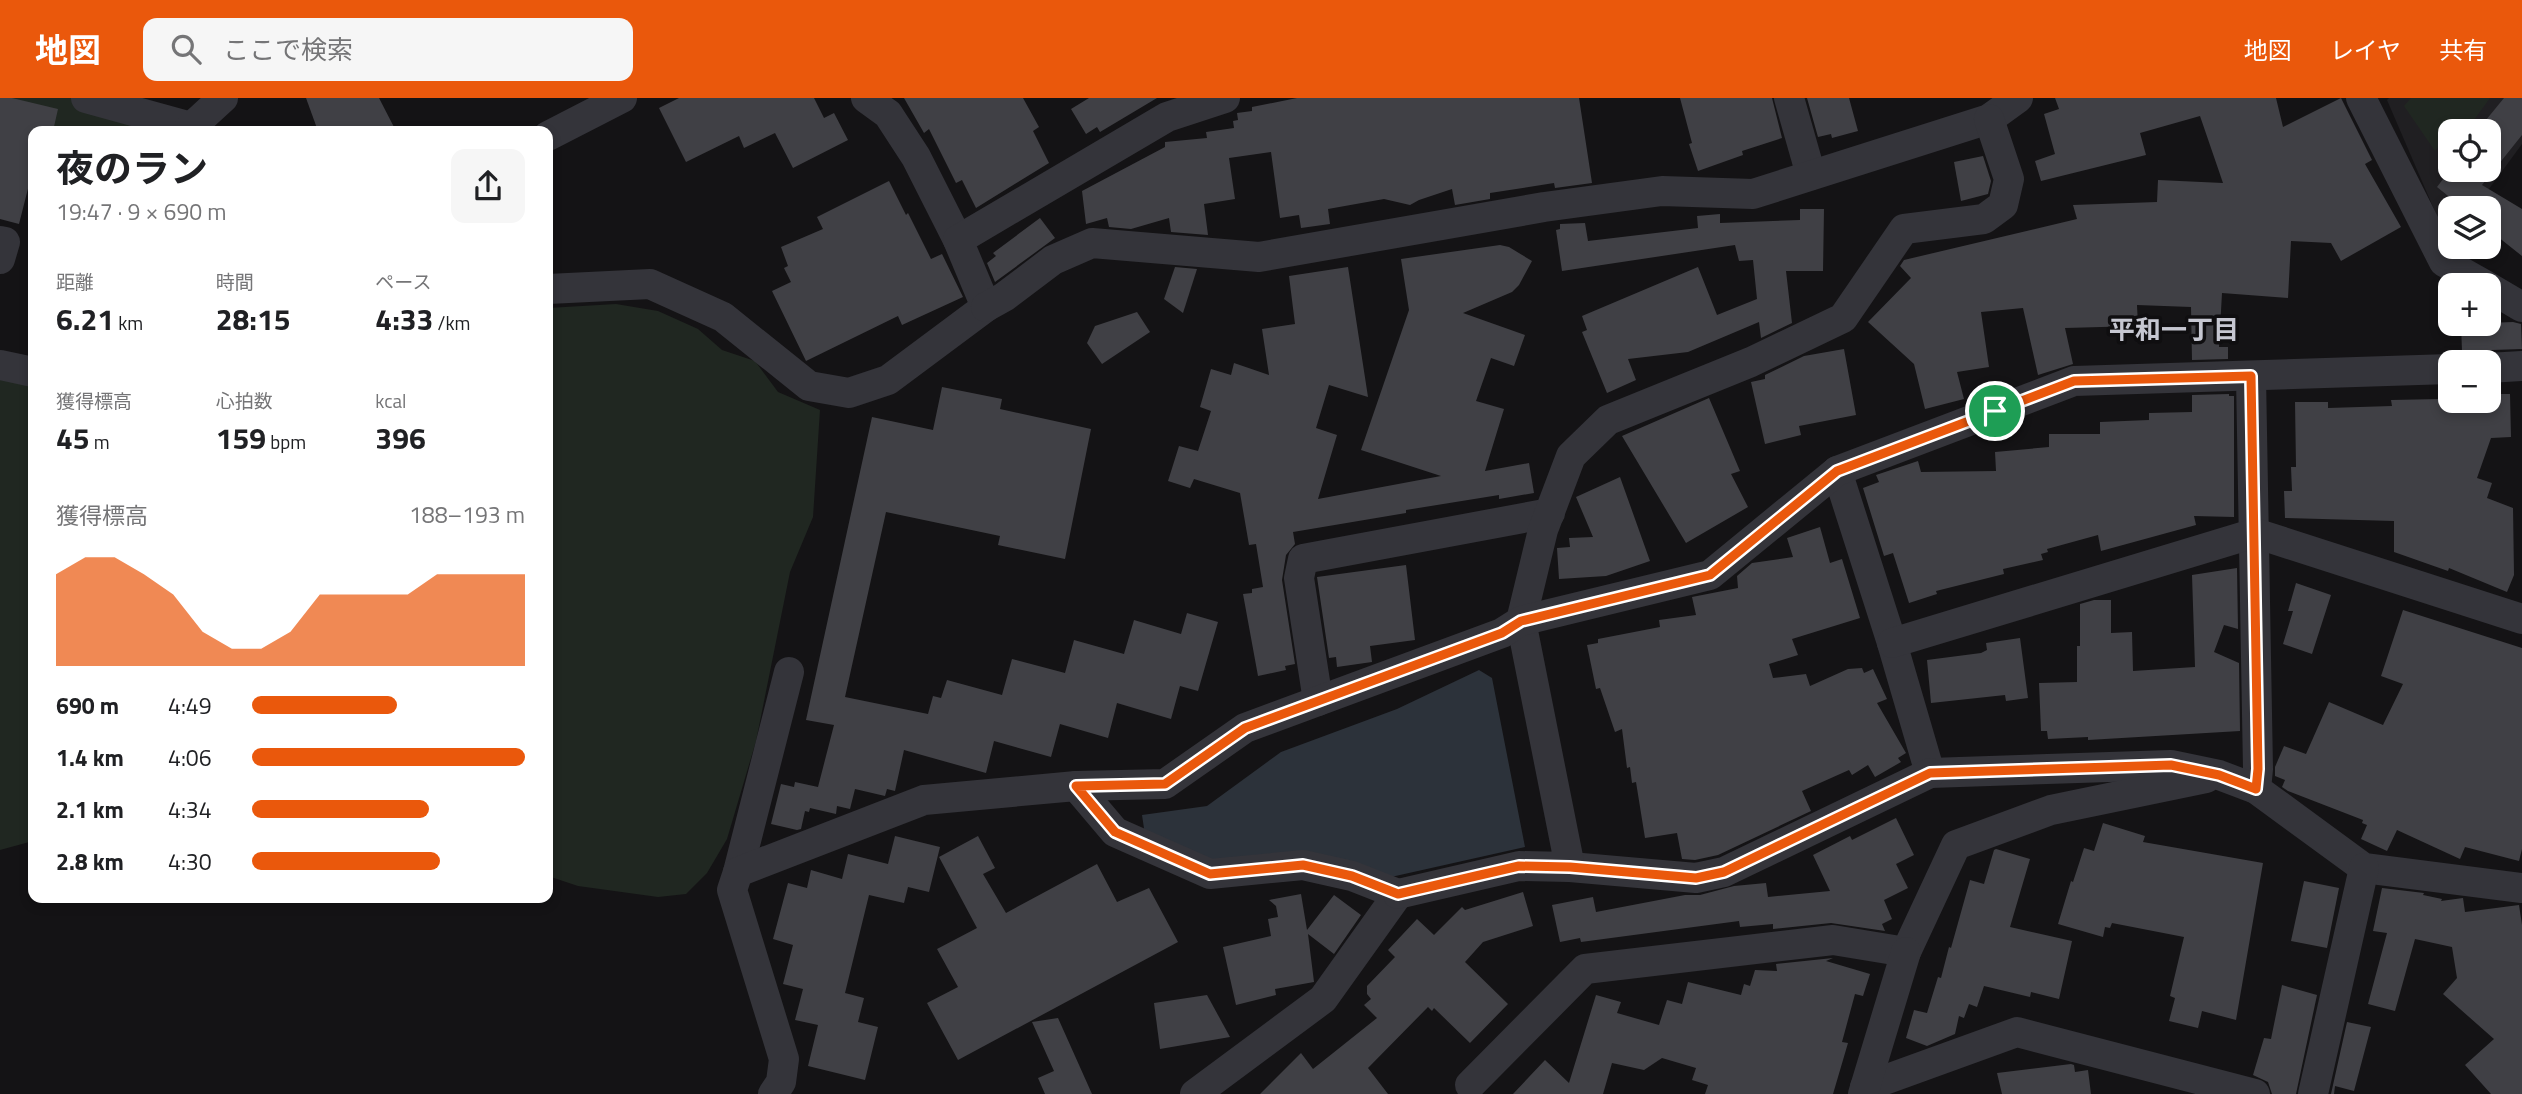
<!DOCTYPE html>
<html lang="ja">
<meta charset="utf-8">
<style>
:root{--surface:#fff;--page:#f6f6f6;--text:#202124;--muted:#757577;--accent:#ea580c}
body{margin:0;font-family:"Titillium Web","Noto Sans JP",sans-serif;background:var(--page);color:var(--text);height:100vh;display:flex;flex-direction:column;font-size:26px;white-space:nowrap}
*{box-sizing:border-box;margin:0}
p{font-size:23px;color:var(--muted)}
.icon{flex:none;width:38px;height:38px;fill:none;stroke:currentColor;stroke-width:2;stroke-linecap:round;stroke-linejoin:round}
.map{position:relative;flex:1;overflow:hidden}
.drawer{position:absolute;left:28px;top:28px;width:525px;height:777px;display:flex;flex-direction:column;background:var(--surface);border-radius:14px;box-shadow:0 4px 10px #0003}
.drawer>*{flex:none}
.fabs{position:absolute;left:2438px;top:21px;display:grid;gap:14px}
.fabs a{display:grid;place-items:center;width:63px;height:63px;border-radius:14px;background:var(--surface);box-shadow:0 4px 10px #0003;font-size:35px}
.pin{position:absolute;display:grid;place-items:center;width:60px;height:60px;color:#fff;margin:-30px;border:4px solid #fff;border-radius:50%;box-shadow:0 2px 7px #0007}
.round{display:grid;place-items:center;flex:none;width:74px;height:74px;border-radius:14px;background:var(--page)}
.summary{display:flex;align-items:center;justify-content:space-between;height:119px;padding:0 28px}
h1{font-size:38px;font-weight:700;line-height:52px}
.figures{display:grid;grid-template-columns:repeat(3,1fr);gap:10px;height:119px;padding:7px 28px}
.figures div{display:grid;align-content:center}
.figures b{font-size:30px;font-weight:700}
.figures small{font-size:19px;font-weight:400}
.figures p{font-size:19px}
.chart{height:196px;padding:14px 28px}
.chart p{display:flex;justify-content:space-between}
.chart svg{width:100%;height:126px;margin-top:7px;fill:var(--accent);opacity:.7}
ul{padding:0 28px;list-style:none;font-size:23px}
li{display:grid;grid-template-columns:112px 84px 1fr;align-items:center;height:52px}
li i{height:18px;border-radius:9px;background:var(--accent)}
header{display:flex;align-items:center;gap:42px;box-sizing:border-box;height:98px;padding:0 35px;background:var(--accent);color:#fff}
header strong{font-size:33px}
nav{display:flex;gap:38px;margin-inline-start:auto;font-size:24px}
.search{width:490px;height:63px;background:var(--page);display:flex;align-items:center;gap:18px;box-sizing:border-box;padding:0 24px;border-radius:14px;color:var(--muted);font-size:26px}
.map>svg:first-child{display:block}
.built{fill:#201f22;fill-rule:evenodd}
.green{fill:#202721}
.water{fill:#2c323a}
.building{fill:#404045}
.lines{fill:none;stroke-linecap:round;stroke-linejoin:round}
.street{stroke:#34343a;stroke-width:30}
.route-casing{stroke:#fff;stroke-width:14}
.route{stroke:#ea580c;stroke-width:9}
.labels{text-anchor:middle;stroke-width:7;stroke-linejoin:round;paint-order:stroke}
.neighbourhood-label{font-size:26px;font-weight:bold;fill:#c6c7d1;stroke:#0f0e10}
</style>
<header>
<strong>地図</strong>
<div class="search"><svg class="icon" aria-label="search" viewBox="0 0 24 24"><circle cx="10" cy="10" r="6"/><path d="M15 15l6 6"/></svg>ここで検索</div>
<nav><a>地図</a><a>レイヤ</a><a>共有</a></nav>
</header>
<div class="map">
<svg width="2522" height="996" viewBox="0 0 2522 996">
<rect width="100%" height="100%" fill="#141315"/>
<!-- built -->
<path class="built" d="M2389 0H2522V46L2475 110H2450L2449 146 2387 2ZM2450 33H2488V72H2450Z"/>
<!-- green -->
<g class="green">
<path d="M0 0H140L145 33H33V49L0 39Z"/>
<path d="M2411 0H2490L2466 33H2458L2454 30 2435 53 2404 8Z"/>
<path d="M616 206 658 213 698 231 722 252 755 263 778 294 820 312 813 419 790 474 756 643 727 741 707 775 686 796 658 799 578 788 548 778V210Z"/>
<path d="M7 268 33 293V743L0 752V269Z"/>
</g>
<!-- water -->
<path class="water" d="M1479 572 1492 580 1525 749 1391 779 1207 765 1145 737 1142 717 1207 708 1281 654 1397 611Z"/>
<!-- building -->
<g class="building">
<path d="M0 0H12L58 11 53 33H33V71L19 126 0 121Z"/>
<path d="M306 0H379L396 33H318Z"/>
<path d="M679 0H814L824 20 834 15 848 42 793 70 775 35 744 50 739 38 686 64 659 10Z"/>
<path d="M904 0H1023L1039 29 1033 33 1049 65 976 110 962 82 956 85 929 31 924 35Z"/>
<path d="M1089 0H1157L1100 34 1097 29 1086 36 1071 11Z"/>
<path d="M1297 0H1579L1592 85 1555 90 1554 85 1490 95V101L1455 107 1452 91 1419 102 1410 107 1384 101 1328 111 1330 126 1301 130 1299 117 1280 120 1271 54 1229 60 1235 101 1204 106 1208 137 1171 134 1169 120 1131 131 1109 129 1107 120 1086 126 1082 93 1165 49V44L1207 40 1206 34 1234 30 1233 23 1238 22 1237 15 1252 13V9Z"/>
<path d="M1680 0H1772L1782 40 1742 53 1743 57 1698 73 1689 46 1692 45Z"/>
<path d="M1807 0H1849L1858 33 1832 40 1831 36 1818 39Z"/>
<path d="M2055 0H2276L2283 29 2341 0 2372 62 2365 66 2401 129 2341 163 2331 145 2291 143 2288 200 2222 195 2219 249H2228V261L2192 262 2191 209 2137 207 2138 228 2065 230 2073 266 2038 277 2023 210 1981 214 1989 269 1957 274 1964 301 1925 311 1914 266 1868 224 1911 180 1900 168 1904 162 2077 121 2073 107 2157 104 2158 82 2223 85 2200 18 2140 35 2146 57 2041 83 2035 63 2055 56 2044 16 2059 11Z"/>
<path d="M2504 0H2522V37L2482 87 2522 111V158L2488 131V110H2463L2437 89 2450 72H2488V33H2477Z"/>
<path d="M1983 58 1991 83 1988 96 1961 103 1954 64Z"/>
<path d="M889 83 906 117 908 115 931 161 942 156 963 199 902 227 898 218 806 263 772 193 791 184 784 170 788 168 781 149 823 131 817 119Z"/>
<path d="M1800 111H1824L1823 173H1786L1792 225 1761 240 1759 224 1688 254 1628 261 1636 282 1607 295 1582 234 1587 232 1582 218 1698 169 1717 217 1757 201 1753 162 1739 163 1735 147 1562 173 1556 132 1560 131V126L1585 125 1588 143 1698 130 1697 118 1720 116V125L1800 122Z"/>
<path d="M1040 120 1055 140 995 184 987 165 996 158 993 155Z"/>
<path d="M1500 147 1509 149 1532 163 1519 187 1512 194 1463 215 1525 237 1514 268 1491 260 1476 303 1504 311 1485 373 1529 365 1534 395 1499 401V397L1406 412V415L1293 434 1295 446 1286 457 1282 482 1295 566 1285 568 1286 572 1258 578 1243 496 1252 495V491L1263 489 1256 446 1249 447 1240 395 1194 381 1190 390 1168 383 1179 348 1198 353 1211 313 1200 309 1211 271 1231 277 1234 265 1269 277 1262 231 1295 226 1289 178 1348 169 1368 299 1329 287 1316 330 1337 337 1318 401 1441 378 1361 352 1409 212 1401 161Z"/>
<path d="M1175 169 1197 171 1183 215 1164 201Z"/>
<path d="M1137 214 1150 234 1102 266 1087 245 1095 228Z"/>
<path d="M2513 224 2521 226 2522 251 2462 253 2461 226Z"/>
<path d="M1844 251 1856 317 1799 328 1801 337 1765 346 1751 284 1765 281V277L1804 258Z"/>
<path d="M942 289 1002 301 1000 311 1091 331 1065 461 998 447 1000 438 886 414 845 599 928 616 933 598 941 600 947 582 1002 597 1012 561 1065 575 1074 542 1124 556 1134 522 1181 536 1187 515 1218 524 1198 593 1180 588 1171 621 1117 605 1108 640 1060 626 1051 659 994 643 986 675 904 652 895 693 887 691 885 698 855 691 850 711 837 708 836 716 810 710 809 714 805 713 801 731 797 732 771 726 781 686 794 689 795 684 818 689 834 627 806 622 872 319 933 332Z"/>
<path d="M2229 296V298H2234V419L2194 418 2196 427 2101 453 2098 437 2047 451 2048 454 2041 456 2043 462 2003 471 2004 476 1936 493 1937 496 1909 505 1893 455 1884 458 1863 390 1879 384 1876 377 1918 363 1921 374 1996 373 1995 354 2049 349V336H2100V324L2149 322V315L2192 314V297Z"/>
<path d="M2488 296H2510L2511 339 2491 340 2477 380 2492 385 2487 400 2513 410 2514 477 2507 494 2449 470 2448 473 2394 454V423L2285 420 2284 393H2292L2291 369H2296L2295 304H2328V310L2392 308 2391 302 2440 301 2441 297H2450V303H2488Z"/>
<path d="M1709 300 1740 373 1731 376 1748 409 1686 445 1622 338Z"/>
<path d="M1620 379 1650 463 1606 478 1559 481 1557 450 1570 449 1569 440 1593 439 1576 399Z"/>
<path d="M1820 429 1830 465 1842 461 1860 520 1792 541 1798 557 1769 566 1773 580 1806 576 1810 588 1848 571 1862 570 1864 575 1873 571 1887 601 1877 605 1906 655 1898 660 1901 664 1875 679 1868 667 1852 677 1849 672 1802 693 1811 713 1718 757 1695 762 1682 761 1677 735 1645 740 1636 684 1632 685 1630 669 1627 670 1622 631 1615 634 1600 590 1596 591 1587 547 1598 545V541L1660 529 1659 522 1696 517 1692 499 1738 490 1737 478 1752 465 1793 459 1787 440Z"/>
<path d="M1406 467 1415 542 1370 548 1372 564 1337 569 1336 559 1329 560 1317 479Z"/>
<path d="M2237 470 2238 531 2224 527 2214 554 2239 565 2240 633 2088 642V639L2048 641 2047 633H2041L2039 585 2077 584V548H2080V506L2094 502H2111V535L2132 534 2133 573 2195 569 2192 477Z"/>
<path d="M2296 485 2331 497 2312 556 2283 546 2293 513H2288Z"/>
<path d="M2403 512 2522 550V751L2519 763 2465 749 2460 761 2397 732 2387 753 2361 741 2367 727 2362 725 2363 722 2288 693 2282 689 2285 682 2275 678V669L2284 648 2306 656 2329 604 2383 627 2403 586 2381 578Z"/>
<path d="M2020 540 2028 600 2006 603 2005 597 1931 605 1927 562 1981 555 1987 552 1986 545Z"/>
<path d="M1896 720 1914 757 1896 766 1908 790 1884 802 1892 821 1882 826 1885 833 1831 825 1773 831V826L1740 829 1739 823 1581 844 1580 840 1560 844 1552 807 1593 799 1596 814 1685 797H1700L1734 788 1766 785 1768 799 1830 793 1813 757 1850 738 1852 742Z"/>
<path d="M2103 725 2145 738 2143 744 2263 765 2236 922 2202 913 2198 930 2169 923 2175 900 2170 898 2184 839 2112 825 2110 830 2105 829 2103 839 2058 826 2071 783 2073 784 2084 750 2094 753Z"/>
<path d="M895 738 940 749 929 794 908 789 904 805 869 797 845 895 864 900 858 924 878 929 865 982 808 968 818 927 795 922 803 891 783 886 793 847 773 841 788 785 807 790 811 772 842 781 848 756 888 766Z"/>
<path d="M978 738 995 770 983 776 1006 815 1097 766 1117 804 1149 790 1178 844 958 962 927 905 958 889 937 851 977 830 939 759Z"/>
<path d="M1996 751 2030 761 2010 829 2072 843 2059 901 2031 894 2030 899 1984 888 1977 909 1969 906 1964 920 1959 918 1955 936 1927 948 1906 940 1914 912 1927 915 1938 879 1941 880 1949 849 1951 850 1970 782 1984 786 1994 752Z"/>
<path d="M2304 783 2339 790 2327 850 2291 843Z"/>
<path d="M2382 790 2424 795 2423 797 2442 801 2441 803 2463 800 2465 814 2519 807 2522 827V996H2491L2465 967 2494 941 2443 896 2457 880 2452 849 2415 841 2395 913 2368 906 2387 835 2373 833Z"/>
<path d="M1523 794 1533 828 1483 844 1465 864 1508 906 1470 945 1434 910 1432 913 1428 909 1368 970 1388 996H1260L1301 955 1313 971 1377 920 1364 907 1371 901 1367 896V888L1395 859 1388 852 1417 821 1434 837 1462 809 1465 812Z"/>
<path d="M1301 796 1307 832 1334 797 1361 817 1334 856 1308 836 1314 884 1275 891 1276 897 1236 907 1223 849 1271 838 1268 821 1278 819 1276 808 1269 802Z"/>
<path d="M1833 860 1826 863 1870 876 1863 898 1855 896 1842 944 1848 945 1833 996H1705L1708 987 1692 982 1696 970 1662 960 1644 972 1612 965 1603 996H1513L1545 962 1569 985 1596 897 1621 904 1617 915 1659 927 1667 902 1682 906 1688 884 1741 897 1744 886 1750 888 1755 872 1777 873 1776 866Z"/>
<path d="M2282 887 2317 897 2296 996H2272L2268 984 2253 977 2264 940 2271 941Z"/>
<path d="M1207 897 1230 939 1160 951 1154 905Z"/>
<path d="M1058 920 1092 996H1045L1038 980 1054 973 1032 924Z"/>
<path d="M2347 924 2371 929 2354 993 2335 988 2334 996H2331Z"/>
<path d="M2071 966 2074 967 2075 974 2088 972 2091 996H2002L1997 975Z"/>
</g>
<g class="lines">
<!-- street -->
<g class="street">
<path d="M86 0 191 29"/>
<path d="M866 0 888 16 916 59 958 142"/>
<path d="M1789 0 1811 77"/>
<path d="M2361 0 2444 164 2485 187"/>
<path d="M187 33 223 0"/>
<path d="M548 38 622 0"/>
<path d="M0 143 5 144 0 161"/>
<path d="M2488 189 2522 209"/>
<path d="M548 191 650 186 723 219 809 288 849 295 888 282 986 209 958 142 1167 19 1225 0"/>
<path d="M986 209 1004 199 1053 162 1092 145 1259 159 1544 109 1662 93 1753 96 1989 21 2018 0"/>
<path d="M0 267 33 274"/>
<path d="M2488 270 2522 268"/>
<path d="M2251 278 2258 671 2256 691"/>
<path d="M1837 373 1892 545 1930 675 2171 667 2219 677 2256 691 2364 770 2522 790"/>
<path d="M1892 545 2255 435 2522 521"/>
<path d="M1318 603 1299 480 1303 461 1550 415"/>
<path d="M1076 688 1115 734 1210 776 1303 767 1352 778 1398 796 1323 901 1195 996"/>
<path d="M1570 769 1696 780 1724 774 1930 675"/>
<path d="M738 774 789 574"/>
<path d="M1398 796 1519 768 1570 769 1521 523 1543 432 1571 358 1608 322 1751 264 1843 220 1904 131 1984 121 2003 107 2009 81 1989 21"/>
<path d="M1470 987 1585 871 1833 842 1906 854 1956 747 2051 712 2206 680"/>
<path d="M1865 989 2017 934 2255 996"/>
<path d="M773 996 781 984 784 961 732 792 738 774 924 702 1076 688 1165 686 1245 630 1502 535 1521 523 1710 477 1837 373 2074 283 2450 271"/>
<path d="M1863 996 1906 854"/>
<path d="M2313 996 2364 770"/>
</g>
</g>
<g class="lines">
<!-- route casing -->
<g class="route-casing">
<path id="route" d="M2251 278 2258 671 2256 691 2219 677 2171 667 1930 675 1724 774 1696 780 1570 769 1519 768 1398 796 1352 778 1303 767 1210 776 1115 734 1076 688 1165 686 1245 630 1502 535 1521 523 1710 477 1837 373 2074 283Z"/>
</g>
<!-- route -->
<use href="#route" class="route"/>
</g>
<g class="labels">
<!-- neighbourhood labels -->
<g class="neighbourhood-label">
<text x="2174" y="241">平和一丁目</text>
</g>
</g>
</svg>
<div class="fabs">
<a><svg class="icon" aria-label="locate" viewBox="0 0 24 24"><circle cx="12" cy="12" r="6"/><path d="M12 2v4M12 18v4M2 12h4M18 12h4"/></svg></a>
<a><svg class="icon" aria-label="layers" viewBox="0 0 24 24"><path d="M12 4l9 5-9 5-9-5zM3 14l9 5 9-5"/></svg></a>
<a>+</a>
<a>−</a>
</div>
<div class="pin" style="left:1995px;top:313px;background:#1e9e55"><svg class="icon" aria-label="arrive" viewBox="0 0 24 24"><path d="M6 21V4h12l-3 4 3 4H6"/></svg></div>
<section class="drawer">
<div class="summary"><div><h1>夜のラン</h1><p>19:47 · 9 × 690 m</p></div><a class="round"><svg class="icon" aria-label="share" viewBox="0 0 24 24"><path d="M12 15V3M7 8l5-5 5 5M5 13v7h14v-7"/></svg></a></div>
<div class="figures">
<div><p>距離</p><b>6.21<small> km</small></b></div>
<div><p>時間</p><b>28:15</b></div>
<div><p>ペース</p><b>4:33<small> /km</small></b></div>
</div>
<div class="figures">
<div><p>獲得標高</p><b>45<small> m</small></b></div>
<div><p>心拍数</p><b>159<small> bpm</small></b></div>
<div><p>kcal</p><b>396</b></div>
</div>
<div class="chart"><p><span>獲得標高</span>188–193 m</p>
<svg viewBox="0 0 160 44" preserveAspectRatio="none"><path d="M0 44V12L10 6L20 6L30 12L40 19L50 32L60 38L70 38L80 32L90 19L100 19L110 19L120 19L130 12L140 12L150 12L160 12V44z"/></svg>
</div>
<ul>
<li><b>690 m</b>4:49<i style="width:53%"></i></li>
<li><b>1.4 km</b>4:06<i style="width:100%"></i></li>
<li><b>2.1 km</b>4:34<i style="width:65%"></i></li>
<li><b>2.8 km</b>4:30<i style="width:69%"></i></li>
</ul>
</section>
</div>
